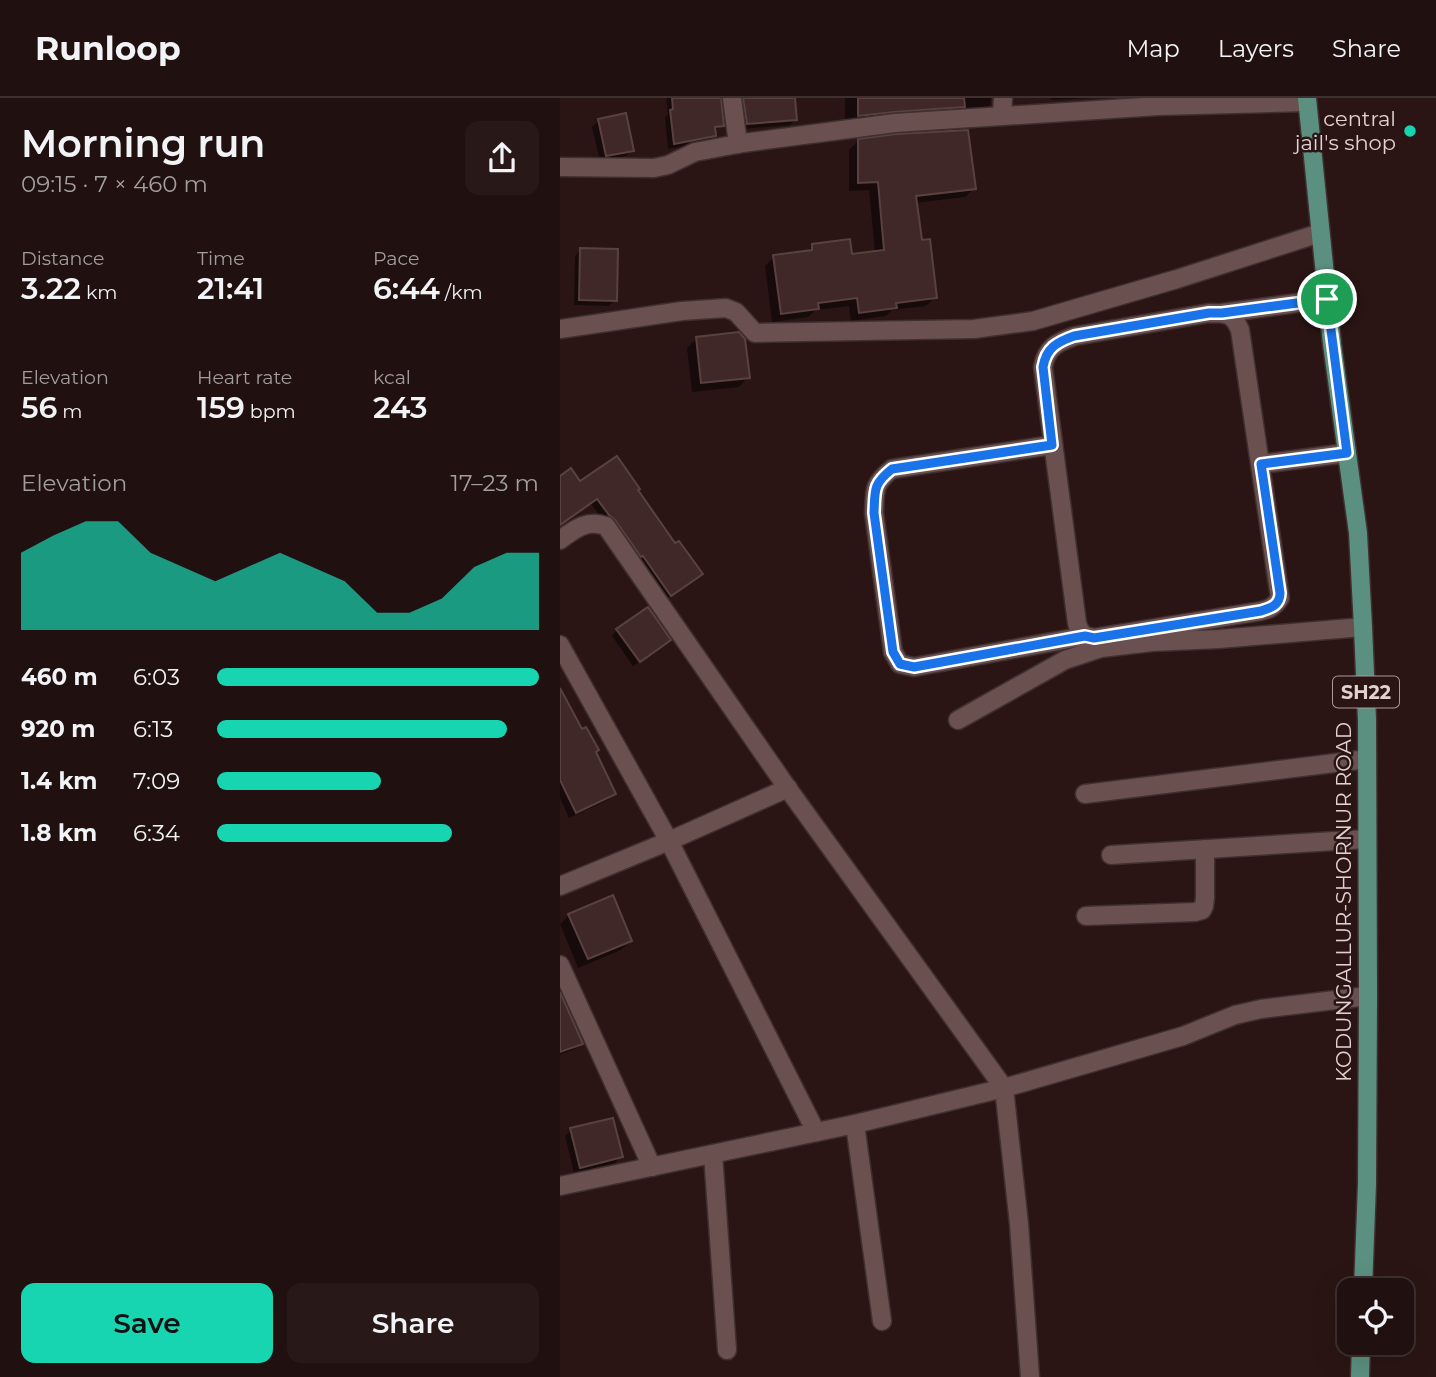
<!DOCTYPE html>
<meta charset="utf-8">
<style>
:root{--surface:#20100f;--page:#281918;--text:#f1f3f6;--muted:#a29d9e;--line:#3d302f;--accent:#18d5b2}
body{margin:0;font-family:Montserrat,sans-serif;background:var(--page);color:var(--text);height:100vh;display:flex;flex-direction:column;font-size:26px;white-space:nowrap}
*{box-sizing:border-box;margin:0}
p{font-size:23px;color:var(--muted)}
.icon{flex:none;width:38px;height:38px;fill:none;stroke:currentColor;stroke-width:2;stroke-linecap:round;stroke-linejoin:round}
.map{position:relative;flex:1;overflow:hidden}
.sheet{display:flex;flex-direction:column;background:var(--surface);width:560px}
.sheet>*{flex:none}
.tools{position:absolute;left:777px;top:1180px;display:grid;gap:14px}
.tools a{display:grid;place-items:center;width:77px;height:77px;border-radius:14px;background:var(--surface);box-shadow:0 7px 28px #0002,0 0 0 2px var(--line);font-size:35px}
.pin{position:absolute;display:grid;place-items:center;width:60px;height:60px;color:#fff;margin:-30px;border:4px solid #fff;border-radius:50%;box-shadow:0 2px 7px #0007}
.round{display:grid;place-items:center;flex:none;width:74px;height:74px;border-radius:14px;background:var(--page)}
.overview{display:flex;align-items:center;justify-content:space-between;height:119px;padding:0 21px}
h1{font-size:38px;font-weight:600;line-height:52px}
.figures{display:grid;grid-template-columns:repeat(3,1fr);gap:10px;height:119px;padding:7px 21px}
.figures div{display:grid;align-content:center}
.figures b{font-size:30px;font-weight:600}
.figures small{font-size:19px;font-weight:400}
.figures p{font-size:19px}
.chart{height:196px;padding:14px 21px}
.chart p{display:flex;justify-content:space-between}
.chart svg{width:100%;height:126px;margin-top:7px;fill:var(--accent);opacity:.7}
.action{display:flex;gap:14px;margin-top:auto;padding:14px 21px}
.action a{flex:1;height:80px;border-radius:14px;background:var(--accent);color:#111;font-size:28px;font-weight:600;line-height:80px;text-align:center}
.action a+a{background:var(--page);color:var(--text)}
ul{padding:0 21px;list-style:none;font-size:23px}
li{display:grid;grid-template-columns:112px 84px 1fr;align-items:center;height:52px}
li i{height:18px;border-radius:9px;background:var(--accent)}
header{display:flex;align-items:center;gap:42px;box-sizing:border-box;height:98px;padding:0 35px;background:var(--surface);border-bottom:2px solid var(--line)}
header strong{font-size:33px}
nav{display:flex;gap:38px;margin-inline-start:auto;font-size:24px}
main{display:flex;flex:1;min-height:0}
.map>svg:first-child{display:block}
.shadow{fill:#0007}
.building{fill:#3f2827;stroke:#59413f;stroke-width:2}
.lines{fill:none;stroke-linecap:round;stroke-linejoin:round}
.minor-casing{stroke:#3f302f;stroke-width:21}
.primary-casing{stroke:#3f302f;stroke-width:21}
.minor{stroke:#6a504e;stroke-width:18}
.primary{stroke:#5b9080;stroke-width:18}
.route-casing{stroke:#fff;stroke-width:14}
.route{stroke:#1a73e8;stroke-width:9}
.poi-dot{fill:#18d5b2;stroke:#2a1514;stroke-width:2.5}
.labels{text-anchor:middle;stroke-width:5;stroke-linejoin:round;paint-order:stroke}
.shield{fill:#2a1514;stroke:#aa9998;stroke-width:2}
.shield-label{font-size:19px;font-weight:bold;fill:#e1d2d0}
.poi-label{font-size:21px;fill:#e1d2d0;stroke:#2a1514;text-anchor:end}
.street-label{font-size:21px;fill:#e1d2d0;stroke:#2a1514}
</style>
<header>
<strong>Runloop</strong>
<nav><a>Map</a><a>Layers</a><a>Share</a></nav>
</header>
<main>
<section class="sheet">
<div class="overview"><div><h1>Morning run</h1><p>09:15 · 7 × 460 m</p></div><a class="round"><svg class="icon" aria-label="share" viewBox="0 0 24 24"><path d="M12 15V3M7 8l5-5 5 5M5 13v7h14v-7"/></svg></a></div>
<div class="figures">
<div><p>Distance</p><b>3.22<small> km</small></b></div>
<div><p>Time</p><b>21:41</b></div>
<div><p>Pace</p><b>6:44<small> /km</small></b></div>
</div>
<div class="figures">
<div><p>Elevation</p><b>56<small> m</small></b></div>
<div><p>Heart rate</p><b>159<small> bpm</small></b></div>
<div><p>kcal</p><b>243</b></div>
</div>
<div class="chart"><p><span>Elevation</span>17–23 m</p>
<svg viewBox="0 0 160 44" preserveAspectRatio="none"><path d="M0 44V17L10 11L20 6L30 6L40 17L50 22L60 27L70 22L80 17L90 22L100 27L110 38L120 38L130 33L140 22L150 17L160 17V44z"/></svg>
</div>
<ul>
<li><b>460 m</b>6:03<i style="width:100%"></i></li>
<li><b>920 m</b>6:13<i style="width:90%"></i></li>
<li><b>1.4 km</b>7:09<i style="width:51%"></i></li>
<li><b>1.8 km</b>6:34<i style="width:73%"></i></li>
</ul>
<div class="action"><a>Save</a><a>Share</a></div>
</section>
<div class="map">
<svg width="876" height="1279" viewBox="0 0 876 1279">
<rect width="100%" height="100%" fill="#2a1514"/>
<!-- shadow -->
<g class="shadow">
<path d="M106 0H160L162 27 154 33V38L148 44 108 51 105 19 108 16Z"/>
<path d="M181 0H234L236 21 230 27 181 31 177 4Z"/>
<path d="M285 0H349V12L340 21 285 24Z"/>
<path d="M371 0H431L430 7 420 16 371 19Z"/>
<path d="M491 0H534L491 2Z"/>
<path d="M39 23 72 52 66 58 40 63 32 29Z"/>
<path d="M298 43 414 90 405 99 355 105 360 144 375 199 366 208 332 212 326 218 291 223 289 208 256 212 248 219 212 224 205 168 214 159 245 155 252 148 290 158 315 155 309 92 289 93V52Z"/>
<path d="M21 152 55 202 49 208 14 207 15 158Z"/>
<path d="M137 240 188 279 179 289 132 294 127 250Z"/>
<path d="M0 380 19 386 135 482 105 502 31 406 0 427Z"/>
<path d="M57 532 109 542 103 548 73 568 52 538Z"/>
<path d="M0 594 34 655 54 696 48 702 9 720 0 700Z"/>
<path d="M9 817 70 843 61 852 18 870 0 826Z"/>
<path d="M0 921 21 945 15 951 0 957Z"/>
<path d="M11 1032 61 1059 55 1065 14 1075 5 1038Z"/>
</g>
<!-- building -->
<g class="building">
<path d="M112 0H161L164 28 155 29 156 38 114 46 110 12 113 11Z"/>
<path d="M183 0H235L237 22 187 26Z"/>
<path d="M298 0H404L405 9 334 14 298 18Z"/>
<path d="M66 15 74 53 46 58 38 21Z"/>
<path d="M408 32 416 91 356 98 362 142 370 141 377 200 336 205 337 210 299 215 297 200 258 205 259 211 221 216 213 157 252 152V146L290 141 292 156 324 152 318 84 298 85V41L336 36Z"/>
<path d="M20 150 58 151 57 203 19 202Z"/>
<path d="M179 234 185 241 190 280 141 285 136 239Z"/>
<path d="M57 358 80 391 78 392 115 445 119 443 143 476 111 498 83 458 81 459 55 422 49 417 37 401 0 427V378L11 370 20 383Z"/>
<path d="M88 509 111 542 80 564 56 531Z"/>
<path d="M0 590 22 631 26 629 39 652 36 654 56 696 16 715 0 682Z"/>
<path d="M53 797 72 843 28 861 8 816Z"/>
<path d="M0 894 23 946 0 954Z"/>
<path d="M53 1020 63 1059 20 1070 10 1030Z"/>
</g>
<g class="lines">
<!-- minor casing -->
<g class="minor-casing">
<g id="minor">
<path d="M172 0 178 46"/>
<path d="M442 18 443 0"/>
<path d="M0 69 94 70 108 67 135 54 183 45 335 25 599 8 747 4"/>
<path d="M649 215C666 215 673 215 680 232L720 500C715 508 710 511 701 513L534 540C523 538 520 535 517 525L483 269C486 250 497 244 515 238Z"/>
<path d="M662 215 767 201"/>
<path d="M0 231 122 213 166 210 176 214 195 235 414 231 473 223 617 181 760 135"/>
<path d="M492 347 332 371C313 386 315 392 314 415L333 554 340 566 354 569 525 538"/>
<path d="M701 366 787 355"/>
<path d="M0 442C15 431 27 421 46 428L226 688 444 990 459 1126 470 1279"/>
<path d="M0 547 109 743 256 1034"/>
<path d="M398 622 505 562 541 550 592 544 659 541 803 529"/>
<path d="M525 696 807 661"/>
<path d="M551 757 807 741"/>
<path d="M0 788 109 743 228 690"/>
<path d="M526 818 635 814 642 812 644 808 645 800V751"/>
<path d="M0 867 92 1069"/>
<path d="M295 1026 322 1223"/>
<path d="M153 1056 167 1252"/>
<path d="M0 1088 295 1026 444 990 623 938 675 917 701 911 808 898"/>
</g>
</g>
<!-- primary casing -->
<g class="primary-casing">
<g id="primary">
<path d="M747 0 772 246 798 435 803 529 807 622 808 898 807 1086 803 1192"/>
<path d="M800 1279 801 1244"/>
</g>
</g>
<!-- minor -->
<use href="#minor" class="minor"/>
<!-- primary -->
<use href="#primary" class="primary"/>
</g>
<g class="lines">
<!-- route casing -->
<g class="route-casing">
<path id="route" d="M767 201 787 355 701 366 720 495C720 507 711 510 701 513L534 540 525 538 354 569 340 566 333 554 314 415C315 392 313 386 332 371L492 347 483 269C486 250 497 244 514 238L649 215H662Z"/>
</g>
<!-- route -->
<use href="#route" class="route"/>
</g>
<!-- markers -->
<circle class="poi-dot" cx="850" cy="33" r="7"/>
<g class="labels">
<!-- shield labels -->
<rect class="shield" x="773" y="578.5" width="66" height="31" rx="5"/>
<g class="shield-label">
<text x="806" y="601">SH22</text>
</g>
<!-- poi labels -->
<g class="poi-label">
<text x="836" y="28">central<tspan x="836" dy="24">jail's shop</tspan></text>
</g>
<!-- street labels -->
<g class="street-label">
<text transform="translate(784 804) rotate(-90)" y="7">KODUNGALLUR-SHORNUR ROAD</text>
</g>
</g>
</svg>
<div class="tools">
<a><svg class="icon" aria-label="locate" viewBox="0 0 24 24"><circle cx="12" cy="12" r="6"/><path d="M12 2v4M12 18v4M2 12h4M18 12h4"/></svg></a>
</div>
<div class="pin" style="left:767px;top:201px;background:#1e9e55"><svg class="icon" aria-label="arrive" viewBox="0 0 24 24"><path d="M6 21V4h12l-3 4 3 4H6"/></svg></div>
</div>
</main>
